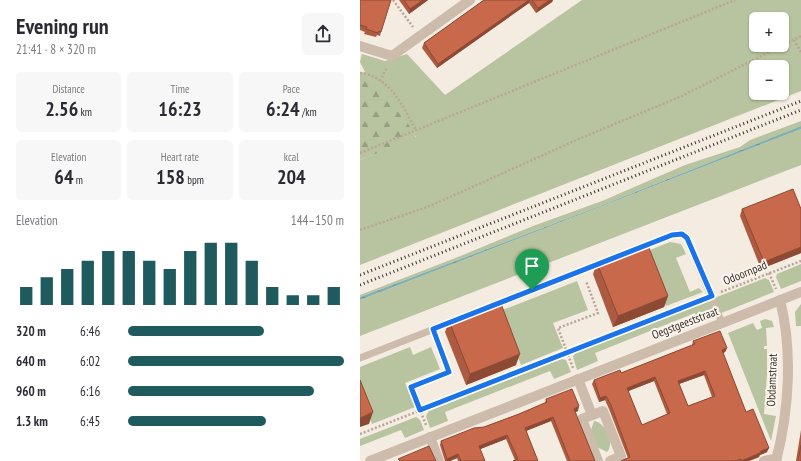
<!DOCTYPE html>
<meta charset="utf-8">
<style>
:root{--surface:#fff;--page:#f7f7f7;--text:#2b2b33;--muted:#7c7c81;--accent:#1f5a5e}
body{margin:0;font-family:"PT Sans Narrow",sans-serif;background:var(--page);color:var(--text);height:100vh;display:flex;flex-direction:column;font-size:15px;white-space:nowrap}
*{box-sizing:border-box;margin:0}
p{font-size:13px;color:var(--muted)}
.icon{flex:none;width:22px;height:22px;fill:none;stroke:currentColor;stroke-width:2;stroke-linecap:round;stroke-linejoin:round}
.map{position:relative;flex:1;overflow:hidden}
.drawer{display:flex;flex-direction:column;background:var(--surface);width:360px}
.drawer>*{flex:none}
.tools{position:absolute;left:389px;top:12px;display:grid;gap:8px}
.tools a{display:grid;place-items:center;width:40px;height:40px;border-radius:6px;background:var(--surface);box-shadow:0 1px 3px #0004;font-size:20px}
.pin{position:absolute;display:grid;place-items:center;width:34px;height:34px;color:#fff;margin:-41px -17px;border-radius:50% 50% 50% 0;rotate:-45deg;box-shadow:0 0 4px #0007}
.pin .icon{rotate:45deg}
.round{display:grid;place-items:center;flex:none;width:42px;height:42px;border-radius:6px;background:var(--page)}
.overview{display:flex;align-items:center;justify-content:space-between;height:68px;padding:0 16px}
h1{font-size:22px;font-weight:800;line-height:30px}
.stats{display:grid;grid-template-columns:repeat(3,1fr);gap:6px;height:68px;padding:4px 16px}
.stats div{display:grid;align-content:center;border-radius:6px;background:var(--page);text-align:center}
.stats b{font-size:20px;font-weight:800}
.stats small{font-size:11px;font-weight:400}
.stats p{font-size:11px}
.chart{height:112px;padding:8px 16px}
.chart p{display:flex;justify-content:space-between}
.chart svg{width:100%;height:72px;margin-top:4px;stroke:var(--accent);stroke-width:6}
ul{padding:0 16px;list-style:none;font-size:13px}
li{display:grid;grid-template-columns:64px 48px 1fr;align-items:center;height:30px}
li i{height:10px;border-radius:5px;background:var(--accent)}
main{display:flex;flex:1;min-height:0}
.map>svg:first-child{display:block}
.grass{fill:#b8c4a0;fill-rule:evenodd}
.forest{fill:url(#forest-firs)}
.water{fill:url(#water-ripples)}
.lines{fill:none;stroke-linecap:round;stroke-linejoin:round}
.path{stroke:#b9a596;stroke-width:2.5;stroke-dasharray:2 2;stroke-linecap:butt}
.lane{stroke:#cdbbac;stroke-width:7}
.street{stroke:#cdbbac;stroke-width:10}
.rail{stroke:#3b302b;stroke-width:3;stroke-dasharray:1 3;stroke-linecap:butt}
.wall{fill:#ac5a40;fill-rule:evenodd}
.shaded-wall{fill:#8c4a34}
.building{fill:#c8694b;stroke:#8c4a34;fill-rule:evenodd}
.route-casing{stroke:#fff;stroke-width:8}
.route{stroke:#1a73e8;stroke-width:5}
.labels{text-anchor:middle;stroke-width:4;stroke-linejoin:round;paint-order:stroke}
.street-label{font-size:12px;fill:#3b302b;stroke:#fbf5ee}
</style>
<main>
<section class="drawer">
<div class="overview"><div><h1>Evening run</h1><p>21:41 · 8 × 320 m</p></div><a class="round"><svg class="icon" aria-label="share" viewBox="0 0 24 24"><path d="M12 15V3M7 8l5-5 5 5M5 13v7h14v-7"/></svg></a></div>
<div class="stats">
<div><p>Distance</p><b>2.56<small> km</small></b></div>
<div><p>Time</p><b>16:23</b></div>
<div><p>Pace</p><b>6:24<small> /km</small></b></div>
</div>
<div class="stats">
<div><p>Elevation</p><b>64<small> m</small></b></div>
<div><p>Heart rate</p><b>158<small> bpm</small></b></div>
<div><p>kcal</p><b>204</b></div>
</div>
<div class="chart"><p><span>Elevation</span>144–150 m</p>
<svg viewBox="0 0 160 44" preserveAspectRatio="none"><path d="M5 44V33M15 44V27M25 44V22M35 44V17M45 44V11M55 44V11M65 44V17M75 44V22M85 44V11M95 44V6M105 44V6M115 44V17M125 44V33M135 44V38M145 44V38M155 44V33"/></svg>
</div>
<ul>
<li><b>320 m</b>6:46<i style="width:63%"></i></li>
<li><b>640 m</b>6:02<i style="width:100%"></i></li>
<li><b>960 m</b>6:16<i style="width:86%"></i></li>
<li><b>1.3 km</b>6:45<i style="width:64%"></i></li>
</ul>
</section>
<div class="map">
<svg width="441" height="461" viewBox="0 0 441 461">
<defs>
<pattern id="forest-firs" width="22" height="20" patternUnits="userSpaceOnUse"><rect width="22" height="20" fill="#b8c4a0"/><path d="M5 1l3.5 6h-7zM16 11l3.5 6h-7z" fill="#97a083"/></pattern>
<pattern id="water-ripples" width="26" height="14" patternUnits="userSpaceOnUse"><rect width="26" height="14" fill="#7fb0b2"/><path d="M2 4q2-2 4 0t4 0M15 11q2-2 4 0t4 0" fill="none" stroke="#699091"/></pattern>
</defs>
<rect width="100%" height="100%" fill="#f4ebe1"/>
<!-- grass -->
<g class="grass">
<path d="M222 0H441V91L0 265V160L56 137 5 72 0 62 2 54 25 61 47 54 85 95ZM396 19H422V45H396ZM396 67H422V93H396Z"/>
<path d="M441 121V126L240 206 0 297V295L98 257 173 226 242 201 325 165 380 147 390 140Z"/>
<path d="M441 129V165L0 336V300Z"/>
<path d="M310 242 321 244 326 254 316 258 330 292 339 288 343 292 306 306 285 252Z"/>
<path d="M441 264V281L421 289 416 277 417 274Z"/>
<path d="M405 278 409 280 414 292 339 322 335 313 235 353 238 361 217 370 213 357 215 353Z"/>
<path d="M217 281 228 310 193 323 203 348 161 365 140 311Z"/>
<path d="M441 304V326H436L435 312Z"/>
<path d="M405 319 412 321 414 327 406 328 407 346H404V349H407V374L404 414 416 416 411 441 368 333 393 323 397 330 402 328 400 321Z"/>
<path d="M50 347 53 355 71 347 80 369 45 383 55 407 12 424 0 393V367Z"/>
<path d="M201 359 206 360 211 372 194 379 190 371 85 412 88 421 70 428 66 416 69 411Z"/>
<path d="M56 417 60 420 64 430 45 438 41 430 0 446V439Z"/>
<path d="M234 421C246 423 255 443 247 452L237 447 231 430Z"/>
</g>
<!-- forest -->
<path class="forest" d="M5 72 49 125 56 138 0 160V73Z"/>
<!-- water -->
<path class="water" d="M441 126V129L0 300V297L24 288 240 206Z"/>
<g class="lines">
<!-- path -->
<g class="path">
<path d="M33 0 53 27"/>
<path d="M434 40 441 52"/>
<path d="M0 73C30 76 43 107 56 130"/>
<path d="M20 81 27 67"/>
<path d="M0 153 375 0"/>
<path d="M0 230 70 206 221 138 322 96 441 36"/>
<path d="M409 273 416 289"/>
<path d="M361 292 441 261"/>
<path d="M213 368 198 328 238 313 226 281"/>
<path d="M66 425 51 387 89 372 77 340"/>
<path d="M0 434 342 300"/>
</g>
<!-- lane -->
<g class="lane">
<path d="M279 248 312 235 322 234 327 238 362 323"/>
<path d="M132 306 244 262"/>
<path d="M0 358 97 320"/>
</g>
<!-- street -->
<g class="street">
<path d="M0 46 32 56 110 0"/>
<path d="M218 379 232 415 243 411 261 456 250 461"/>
<path d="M232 415 222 419 238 461"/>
<path d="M70 437 79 461"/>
<path d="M10 461 441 292"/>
<path d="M404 461 417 458"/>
<path d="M416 461C429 411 433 351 420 300"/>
</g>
<!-- rail -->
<g class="rail">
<path d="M0 275 441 101"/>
<path d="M0 285 441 110"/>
</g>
</g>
<!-- wall -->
<g class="wall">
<path d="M0 0 21 32 20 36 17 35 16 37 4 34 5 32 0 30Z"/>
<path d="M39 0H68L49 14Z"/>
<path d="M124 0H193L192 2 176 13 169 3 77 68 62 48 64 43Z"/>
<path d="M382 209H441V253L401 269 380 216Z"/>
<path d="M237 263 308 296 304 307 253 327 233 274Z"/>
<path d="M89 321 156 365 106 385 85 332Z"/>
<path d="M333 341 367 348 365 352 363 353 386 412 407 452 400 455 399 457 389 461H261L268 458 249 409 245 400 239 402 232 384 234 380 261 373 332 345ZM344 375 352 397 328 406 319 384ZM294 381 307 414 282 425 268 391Z"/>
<path d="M186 399 218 411 215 412 235 461H207L191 421 166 431 178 461 155 460 146 439 120 449 125 461H98L97 458 90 461H85L80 445 81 441 124 427 159 414 185 403Z"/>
<path d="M441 430V461H436Z"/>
</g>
<!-- shaded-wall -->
<g class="shaded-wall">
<path d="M63 0H68L49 14 50 9Z"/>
<path d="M169 0H170L169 3 77 68 78 64Z"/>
<path d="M190 0H193L192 2 176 13 178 8Z"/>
<path d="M441 247V253L401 269 404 262Z"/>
<path d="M308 296 304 307 253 327 258 316Z"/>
<path d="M367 348 365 352 360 354 362 350Z"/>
<path d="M160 354 156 365 106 385 110 374Z"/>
<path d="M345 371 344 375 316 385 318 381Z"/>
<path d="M295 377 294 381 266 392 267 388Z"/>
<path d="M246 396 245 400 239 402 240 398Z"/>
<path d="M219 406 218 411 213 413 214 409Z"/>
<path d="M13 412 9 424 0 427V418Z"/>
<path d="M193 417 191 421 163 432 165 428Z"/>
<path d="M147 435 146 439 118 450 119 446Z"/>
<path d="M409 448 407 452 400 455 401 451Z"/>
<path d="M400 453 399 457 389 461H381Z"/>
<path d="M98 454 97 458 90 461H86L87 459Z"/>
</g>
<!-- building -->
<g class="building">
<path d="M0 0H31L21 32 19 31 18 33 6 29 7 27 0 25Z"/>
<path d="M44 0H63L50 9Z"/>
<path d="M124 0H169L78 64 64 43Z"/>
<path d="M172 0H190L178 8Z"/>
<path d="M433 189 441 209V247L404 262 382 209Z"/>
<path d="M287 243 308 296 258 316 237 263Z"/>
<path d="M140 301 160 354 110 374 89 321Z"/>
<path d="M360 331 367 348 362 350 386 412 393 409 409 448 401 451 400 453 381 461V459L375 461H261L270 457 251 405 246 396 240 398 234 380 260 370 261 373 335 344 333 341ZM345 371 355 396 328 406 318 381ZM295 377 310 413 282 425 267 388Z"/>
<path d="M0 380 13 412 0 418Z"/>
<path d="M212 389 219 406 214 409 235 461H210L193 417 165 428 178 461H153L158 459 147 435 119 446 125 461H101L98 454 87 459 81 441 114 428 124 427 159 414 187 402 186 399Z"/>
<path d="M441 445V461H438Z"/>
<path d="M69 446 76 461H40L38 459Z"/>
</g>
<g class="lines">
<!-- route casing -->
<g class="route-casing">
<path id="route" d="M322 234 327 238 352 296 60 410 51 387 89 372 73 329 312 235Z"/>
</g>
<!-- route -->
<use href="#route" class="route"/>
</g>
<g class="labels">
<!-- street labels -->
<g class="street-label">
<text transform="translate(385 273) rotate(-22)" y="4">Odoornpad</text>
<text transform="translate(325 323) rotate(-21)" y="4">Oegstgeeststraat</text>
<text transform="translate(412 380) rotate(-88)" y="4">Obdamstraat</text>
</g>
</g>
</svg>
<div class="tools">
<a>+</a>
<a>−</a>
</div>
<div class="pin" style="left:172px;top:290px;background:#1e9e55"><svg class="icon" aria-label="arrive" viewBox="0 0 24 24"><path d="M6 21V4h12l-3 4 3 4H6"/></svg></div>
</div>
</main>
